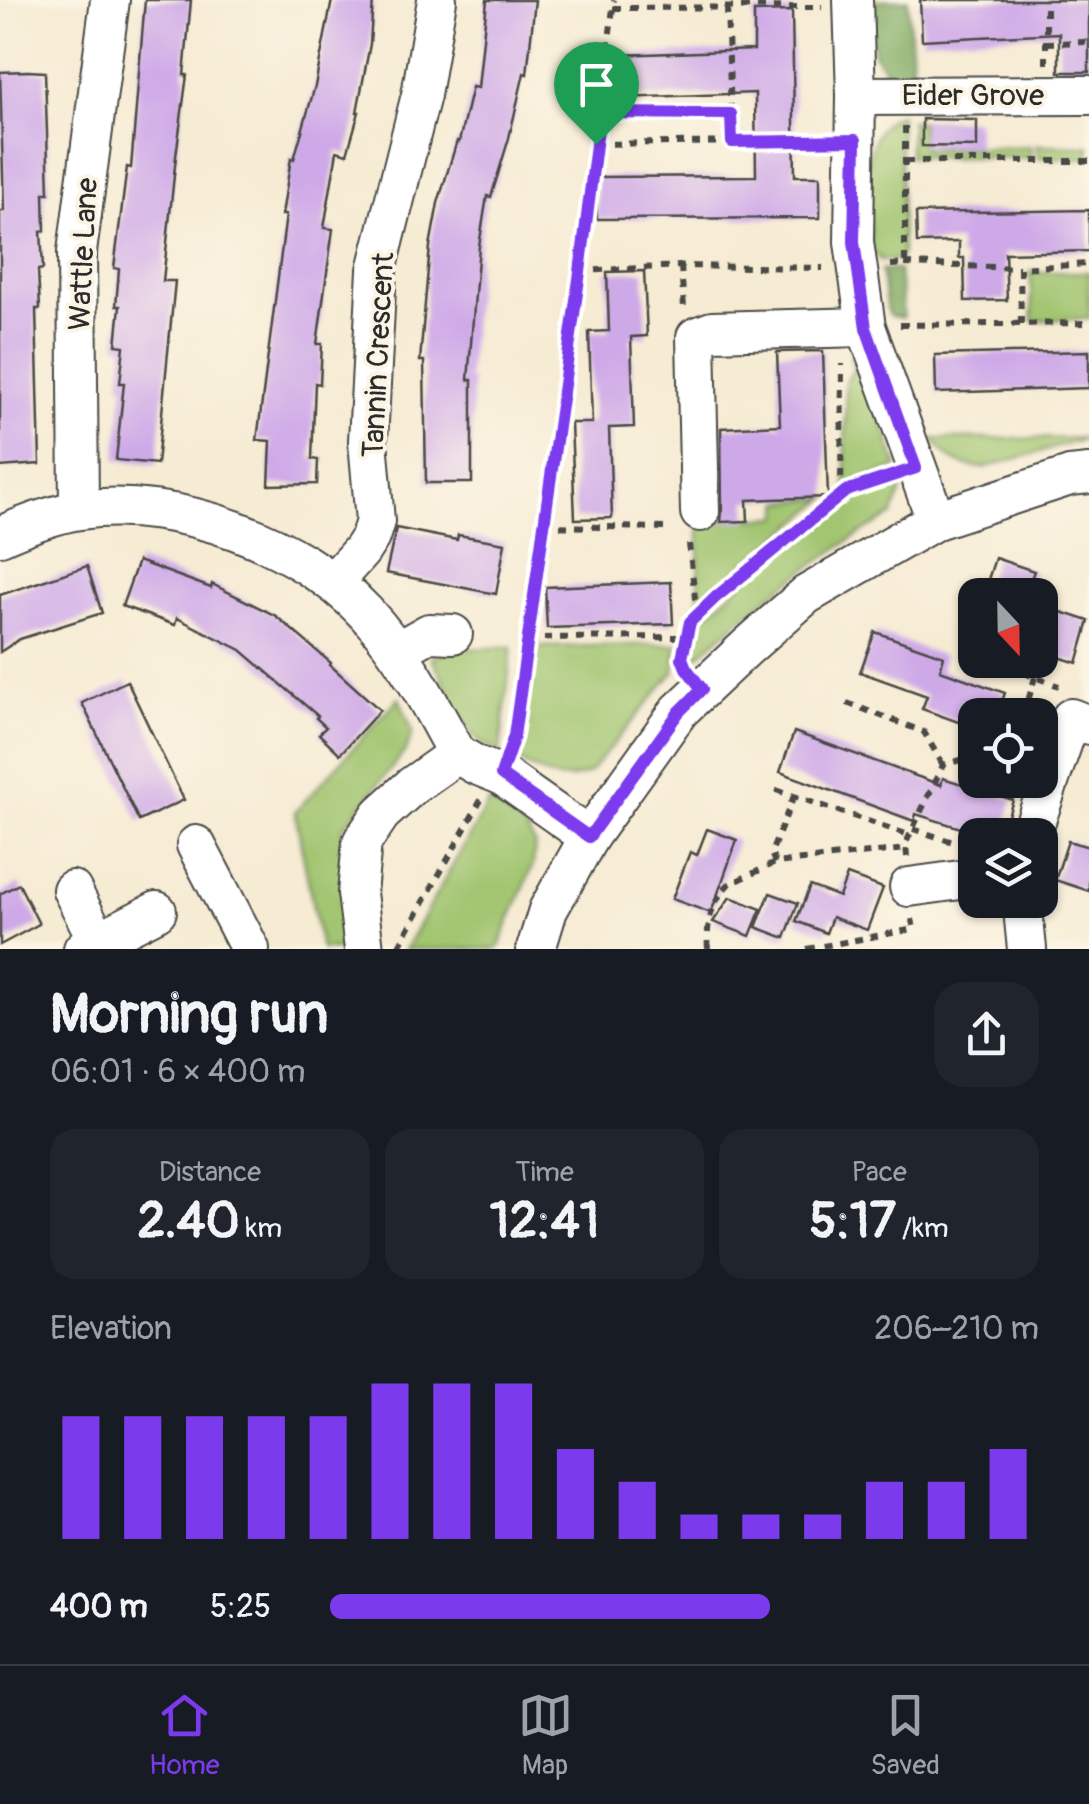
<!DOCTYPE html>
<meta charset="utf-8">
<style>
:root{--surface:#171b24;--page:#20242c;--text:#f1f3f6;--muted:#9ea1a6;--line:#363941;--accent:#7c3aed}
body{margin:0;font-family:Pangolin,sans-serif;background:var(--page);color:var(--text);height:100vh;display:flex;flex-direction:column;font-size:38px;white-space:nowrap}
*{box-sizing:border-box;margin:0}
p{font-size:32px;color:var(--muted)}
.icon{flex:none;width:55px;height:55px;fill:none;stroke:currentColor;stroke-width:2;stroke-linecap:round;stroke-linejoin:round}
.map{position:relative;height:949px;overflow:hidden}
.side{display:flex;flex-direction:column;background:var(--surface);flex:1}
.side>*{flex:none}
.needle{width:65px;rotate:158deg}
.tools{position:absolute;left:958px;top:578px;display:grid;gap:20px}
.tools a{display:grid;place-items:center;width:100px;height:100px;border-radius:20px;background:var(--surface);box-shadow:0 2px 8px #0004;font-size:50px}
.pin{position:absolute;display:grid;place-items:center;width:85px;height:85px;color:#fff;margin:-102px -42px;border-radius:50% 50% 50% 0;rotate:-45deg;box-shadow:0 0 10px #0007}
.pin .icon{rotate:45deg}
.round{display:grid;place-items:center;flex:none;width:105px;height:105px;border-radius:30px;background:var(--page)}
.headline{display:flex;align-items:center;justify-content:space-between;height:170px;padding:0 50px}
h1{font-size:55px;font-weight:800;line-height:75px}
.stats{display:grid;grid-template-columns:repeat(3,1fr);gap:15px;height:170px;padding:10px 50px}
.stats div{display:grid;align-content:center;border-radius:25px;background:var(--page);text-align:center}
.stats b{font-size:50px;font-weight:800}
.stats small{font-size:28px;font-weight:400}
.stats p{font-size:28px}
.chart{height:280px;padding:20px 50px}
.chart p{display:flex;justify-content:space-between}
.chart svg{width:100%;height:180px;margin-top:10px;stroke:var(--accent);stroke-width:6}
ul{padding:0 50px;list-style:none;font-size:32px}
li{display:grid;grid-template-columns:160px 120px 1fr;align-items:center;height:75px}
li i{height:25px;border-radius:12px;background:var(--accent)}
.menu{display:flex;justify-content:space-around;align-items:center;height:140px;border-top:2px solid var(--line);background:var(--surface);font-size:28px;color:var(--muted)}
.menu a{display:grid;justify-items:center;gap:5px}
.menu .selected{color:var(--accent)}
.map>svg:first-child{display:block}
.green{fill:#a1c570;stroke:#66784e;stroke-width:2.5}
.forest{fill:#80aa62;stroke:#566a46;stroke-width:2.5}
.building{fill:#cea9e8}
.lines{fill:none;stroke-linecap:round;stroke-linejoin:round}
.minor-casing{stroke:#494844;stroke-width:42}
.path{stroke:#494844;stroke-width:6;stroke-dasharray:8 8;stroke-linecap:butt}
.minor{stroke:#fff;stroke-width:38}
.route-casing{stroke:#fff;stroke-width:20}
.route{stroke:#7c3aed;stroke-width:12}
.labels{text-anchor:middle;stroke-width:8;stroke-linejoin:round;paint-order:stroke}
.street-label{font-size:30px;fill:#2b2b2b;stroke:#fcf5e5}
</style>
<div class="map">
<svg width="1089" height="949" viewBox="0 0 1089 949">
<rect width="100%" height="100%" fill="#fcf5e5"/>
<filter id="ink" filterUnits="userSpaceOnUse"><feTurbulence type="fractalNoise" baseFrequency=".01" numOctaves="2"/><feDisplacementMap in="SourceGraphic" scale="20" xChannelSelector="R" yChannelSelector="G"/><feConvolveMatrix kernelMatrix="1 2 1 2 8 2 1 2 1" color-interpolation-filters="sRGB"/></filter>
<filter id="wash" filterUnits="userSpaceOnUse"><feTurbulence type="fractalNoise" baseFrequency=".0048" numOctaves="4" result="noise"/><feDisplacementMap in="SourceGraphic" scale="40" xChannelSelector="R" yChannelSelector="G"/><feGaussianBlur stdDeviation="2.25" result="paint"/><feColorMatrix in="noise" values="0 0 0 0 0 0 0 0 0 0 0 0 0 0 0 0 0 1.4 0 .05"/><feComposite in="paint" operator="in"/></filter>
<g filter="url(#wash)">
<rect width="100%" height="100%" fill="#f6ebd3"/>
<!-- green -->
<g class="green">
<path d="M900 114 902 252 899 260H879V256L872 254C870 218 857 148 886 122 890 118 895 116 900 114Z"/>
<path d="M911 121H920L923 149 1030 146 1032 158 909 157Z"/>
<path d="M1036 145 1089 146V158H1038Z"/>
<path d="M1030 272H1089V318L1033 321Z"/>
<path d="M857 349 898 467 846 485 845 381 854 370 851 355Z"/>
<path d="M1089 438 984 468C957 467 948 459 932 439Z"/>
<path d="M901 480V492L892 516C870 526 851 539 831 553 780 586 734 623 689 664L686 656 694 626 772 556 852 496Z"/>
<path d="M827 498 699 601V522L779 517 782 502Z"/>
<path d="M677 644 674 672 589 773C557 786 545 774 516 760L535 647Z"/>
<path d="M512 647 500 752C494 749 484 746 479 741 458 722 446 681 431 657L462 649Z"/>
<path d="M399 698 413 732 406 750 342 829 349 949H321L295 812Z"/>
<path d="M489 802 523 824 535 844 533 865 498 949H405Z"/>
</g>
<!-- forest -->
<g class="forest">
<path d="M867 0H908L913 81 887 73 874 54Z"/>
<path d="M881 270H899L903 318 891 316 887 312Z"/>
</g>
<g id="blocks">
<!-- building -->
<g class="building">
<path d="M145 0H191L184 75H187L176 156 163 281H175L157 464 116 460 124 383H120L124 346 116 345 120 306H116L119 269 114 268 127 167 131 168Z"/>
<path d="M332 0H373L370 44 357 112H359L347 154 337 151 324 228 333 229 317 344H322L320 384 315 383 312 459 318 460 317 484 269 485 271 441 257 440 286 215H282L291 158 294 159 315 86Z"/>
<path d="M487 0H535L527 74 524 73 509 138 491 197 487 196 479 246 468 380H472V483H426L424 361H420L430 246 438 203 457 141 459 142 472 87 478 88Z"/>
<path d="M920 0H1089V72H1059V33L922 40Z"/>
<path d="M792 11 795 176H820V218L597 219 596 177 756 176 755 93 621 98 619 55 754 50V12Z"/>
<path d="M28 71 45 72 49 193H44L45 231H41L43 269 38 270 40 309H36L40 464 0 467V211H4L0 72Z"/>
<path d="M922 119 977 120V147L922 146Z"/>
<path d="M1089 210V251L1005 253 1007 300 965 301 964 258H959V242L917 243 916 213Z"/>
<path d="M644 271 647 336 631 337 634 427 609 428 612 518 575 519 571 423H592L589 332 609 331 607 272Z"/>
<path d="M823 351 828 497 747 500 748 521 721 522 722 511 721 428 780 425 777 352Z"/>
<path d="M1089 351V388L936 393 935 355Z"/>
<path d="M396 528 457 540 458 535 505 543 496 594 386 573Z"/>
<path d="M995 558 1034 571 1025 595H983Z"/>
<path d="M138 561 211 588 212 584 276 616 331 663 330 665 380 710 340 754 319 734 326 727 316 718 318 716 241 650 177 618 175 625 122 606Z"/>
<path d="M87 566 102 613 20 639 0 652V595Z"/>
<path d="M671 582 673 624 547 628 545 587Z"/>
<path d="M1040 605 1089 621 1077 663 1040 651Z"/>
<path d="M875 632 944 656 940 670 1005 693 997 715H975V728L922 709 927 696 860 672Z"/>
<path d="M127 681 184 800 139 821 82 703Z"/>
<path d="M794 732 941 785 943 778 1013 800 1002 835H983L916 814 914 821 780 772Z"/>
<path d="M707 829 737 840 711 913 672 899 690 852 697 855Z"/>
<path d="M1068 841 1089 847V891L1055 880Z"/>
<path d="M847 875 883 888 867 930 832 917 826 933 796 921 810 886 839 897Z"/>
<path d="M19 884 39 924 0 945V894Z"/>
<path d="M770 893 798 903 785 938 756 927Z"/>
<path d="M730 897 761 909 750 936 713 922Z"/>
</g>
</g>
</g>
<g filter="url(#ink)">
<use href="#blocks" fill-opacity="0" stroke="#494844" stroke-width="2.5"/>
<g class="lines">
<!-- minor casing -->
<g class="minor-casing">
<g id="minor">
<path d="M853 0 856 96 854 242 866 327 936 520"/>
<path d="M856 96 1089 95"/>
<path d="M79 510 77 252 110 0"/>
<path d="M700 512 696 337 712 331 866 327"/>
<path d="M0 536C25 525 53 514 80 510 176 496 301 543 366 613 405 655 430 704 457 754"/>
<path d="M334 581 361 551 370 537 375 521 368 441 377 270 421 95 437 0"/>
<path d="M397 651 429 633 453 634"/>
<path d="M1031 835 1071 718 1089 725"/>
<path d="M196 845 250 949"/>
<path d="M909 887 975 878"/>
<path d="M72 890 98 941"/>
<path d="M1022 900 1027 949"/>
<path d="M83 949 157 911"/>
<path d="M364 949 357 893 362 842 381 814 412 786 457 754 476 765 501 775 589 837"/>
<path d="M536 949 548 910 589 837 679 711 747 647 806 595 936 520 1070 476 1089 474"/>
</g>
</g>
<!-- path -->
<g class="path">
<path d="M613 8 822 7"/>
<path d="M727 8 732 141"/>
<path d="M1046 43 1089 42"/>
<path d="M1046 64V0"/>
<path d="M600 113H731"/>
<path d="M596 144 825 141"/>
<path d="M905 161H1089"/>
<path d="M905 264 1019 268"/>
<path d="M891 265 905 264V126"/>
<path d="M681 266 684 308"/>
<path d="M580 271 681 266 823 268"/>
<path d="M1021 324 1020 268 1089 264"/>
<path d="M900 325 1089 323"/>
<path d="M841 494 842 364"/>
<path d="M544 526 671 528"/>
<path d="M689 544 697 616"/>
<path d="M973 622 975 623"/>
<path d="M528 638 686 637"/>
<path d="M1013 660 1029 675 1059 686"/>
<path d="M683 662 682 658 689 622 716 597 846 491 886 478"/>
<path d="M847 703 924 732 943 765"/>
<path d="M1024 715 1035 677"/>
<path d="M510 746 514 735 580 271 614 0"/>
<path d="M776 790 909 835"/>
<path d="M913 829 959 844"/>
<path d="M907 857 906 843 943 765 975 756"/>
<path d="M775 863 771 853 794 796"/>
<path d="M399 946 481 800"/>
<path d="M708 949C706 926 711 902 728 885L775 863 906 849"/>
<path d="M807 949 914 929 912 919"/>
</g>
<!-- minor -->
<use href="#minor" class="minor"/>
</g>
</g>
<g class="lines" filter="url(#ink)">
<!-- route casing -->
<g class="route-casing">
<path id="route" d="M600 113 731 114 732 142 856 140 854 242 866 328 916 468 846 491 716 597 690 622 682 658 686 668 702 689 679 712 589 837 501 775 514 736 580 272Z"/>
</g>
<!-- route -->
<use href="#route" class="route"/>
</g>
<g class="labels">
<!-- street labels -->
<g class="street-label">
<text x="973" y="105">Eider Grove</text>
<text transform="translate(83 254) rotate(-87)" y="10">Wattle Lane</text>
<text transform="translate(378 355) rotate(-87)" y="10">Tannin Crescent</text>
</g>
</g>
</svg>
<div class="tools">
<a><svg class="needle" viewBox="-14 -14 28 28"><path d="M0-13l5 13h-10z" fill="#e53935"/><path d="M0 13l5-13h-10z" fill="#9ea1a6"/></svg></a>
<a><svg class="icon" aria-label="locate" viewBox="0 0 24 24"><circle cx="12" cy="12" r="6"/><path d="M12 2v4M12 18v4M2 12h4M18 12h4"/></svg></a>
<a><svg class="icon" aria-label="layers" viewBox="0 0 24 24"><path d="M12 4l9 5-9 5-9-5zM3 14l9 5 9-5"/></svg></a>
</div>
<div class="pin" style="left:596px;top:144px;background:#1e9e55"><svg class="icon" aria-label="arrive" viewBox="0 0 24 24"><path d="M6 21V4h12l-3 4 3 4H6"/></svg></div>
</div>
<section class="side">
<div class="headline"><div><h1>Morning run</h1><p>06:01 · 6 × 400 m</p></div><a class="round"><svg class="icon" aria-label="share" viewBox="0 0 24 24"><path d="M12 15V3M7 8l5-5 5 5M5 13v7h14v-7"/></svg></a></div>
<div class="stats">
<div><p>Distance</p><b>2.40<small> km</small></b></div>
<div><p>Time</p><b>12:41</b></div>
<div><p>Pace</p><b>5:17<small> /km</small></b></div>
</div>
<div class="chart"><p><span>Elevation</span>206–210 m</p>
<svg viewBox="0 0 160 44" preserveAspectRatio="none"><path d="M5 44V14M15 44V14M25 44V14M35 44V14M45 44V14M55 44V6M65 44V6M75 44V6M85 44V22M95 44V30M105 44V38M115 44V38M125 44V38M135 44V30M145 44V30M155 44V22"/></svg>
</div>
<ul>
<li><b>400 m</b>5:25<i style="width:62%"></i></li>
</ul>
</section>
<nav class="menu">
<a class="selected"><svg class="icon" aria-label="home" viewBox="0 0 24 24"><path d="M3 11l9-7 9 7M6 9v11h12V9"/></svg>Home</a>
<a><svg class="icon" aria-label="map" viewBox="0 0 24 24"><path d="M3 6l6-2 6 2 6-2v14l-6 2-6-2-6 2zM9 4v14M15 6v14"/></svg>Map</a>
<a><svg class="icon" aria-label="saved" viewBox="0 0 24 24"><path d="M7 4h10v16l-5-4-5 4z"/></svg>Saved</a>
</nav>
